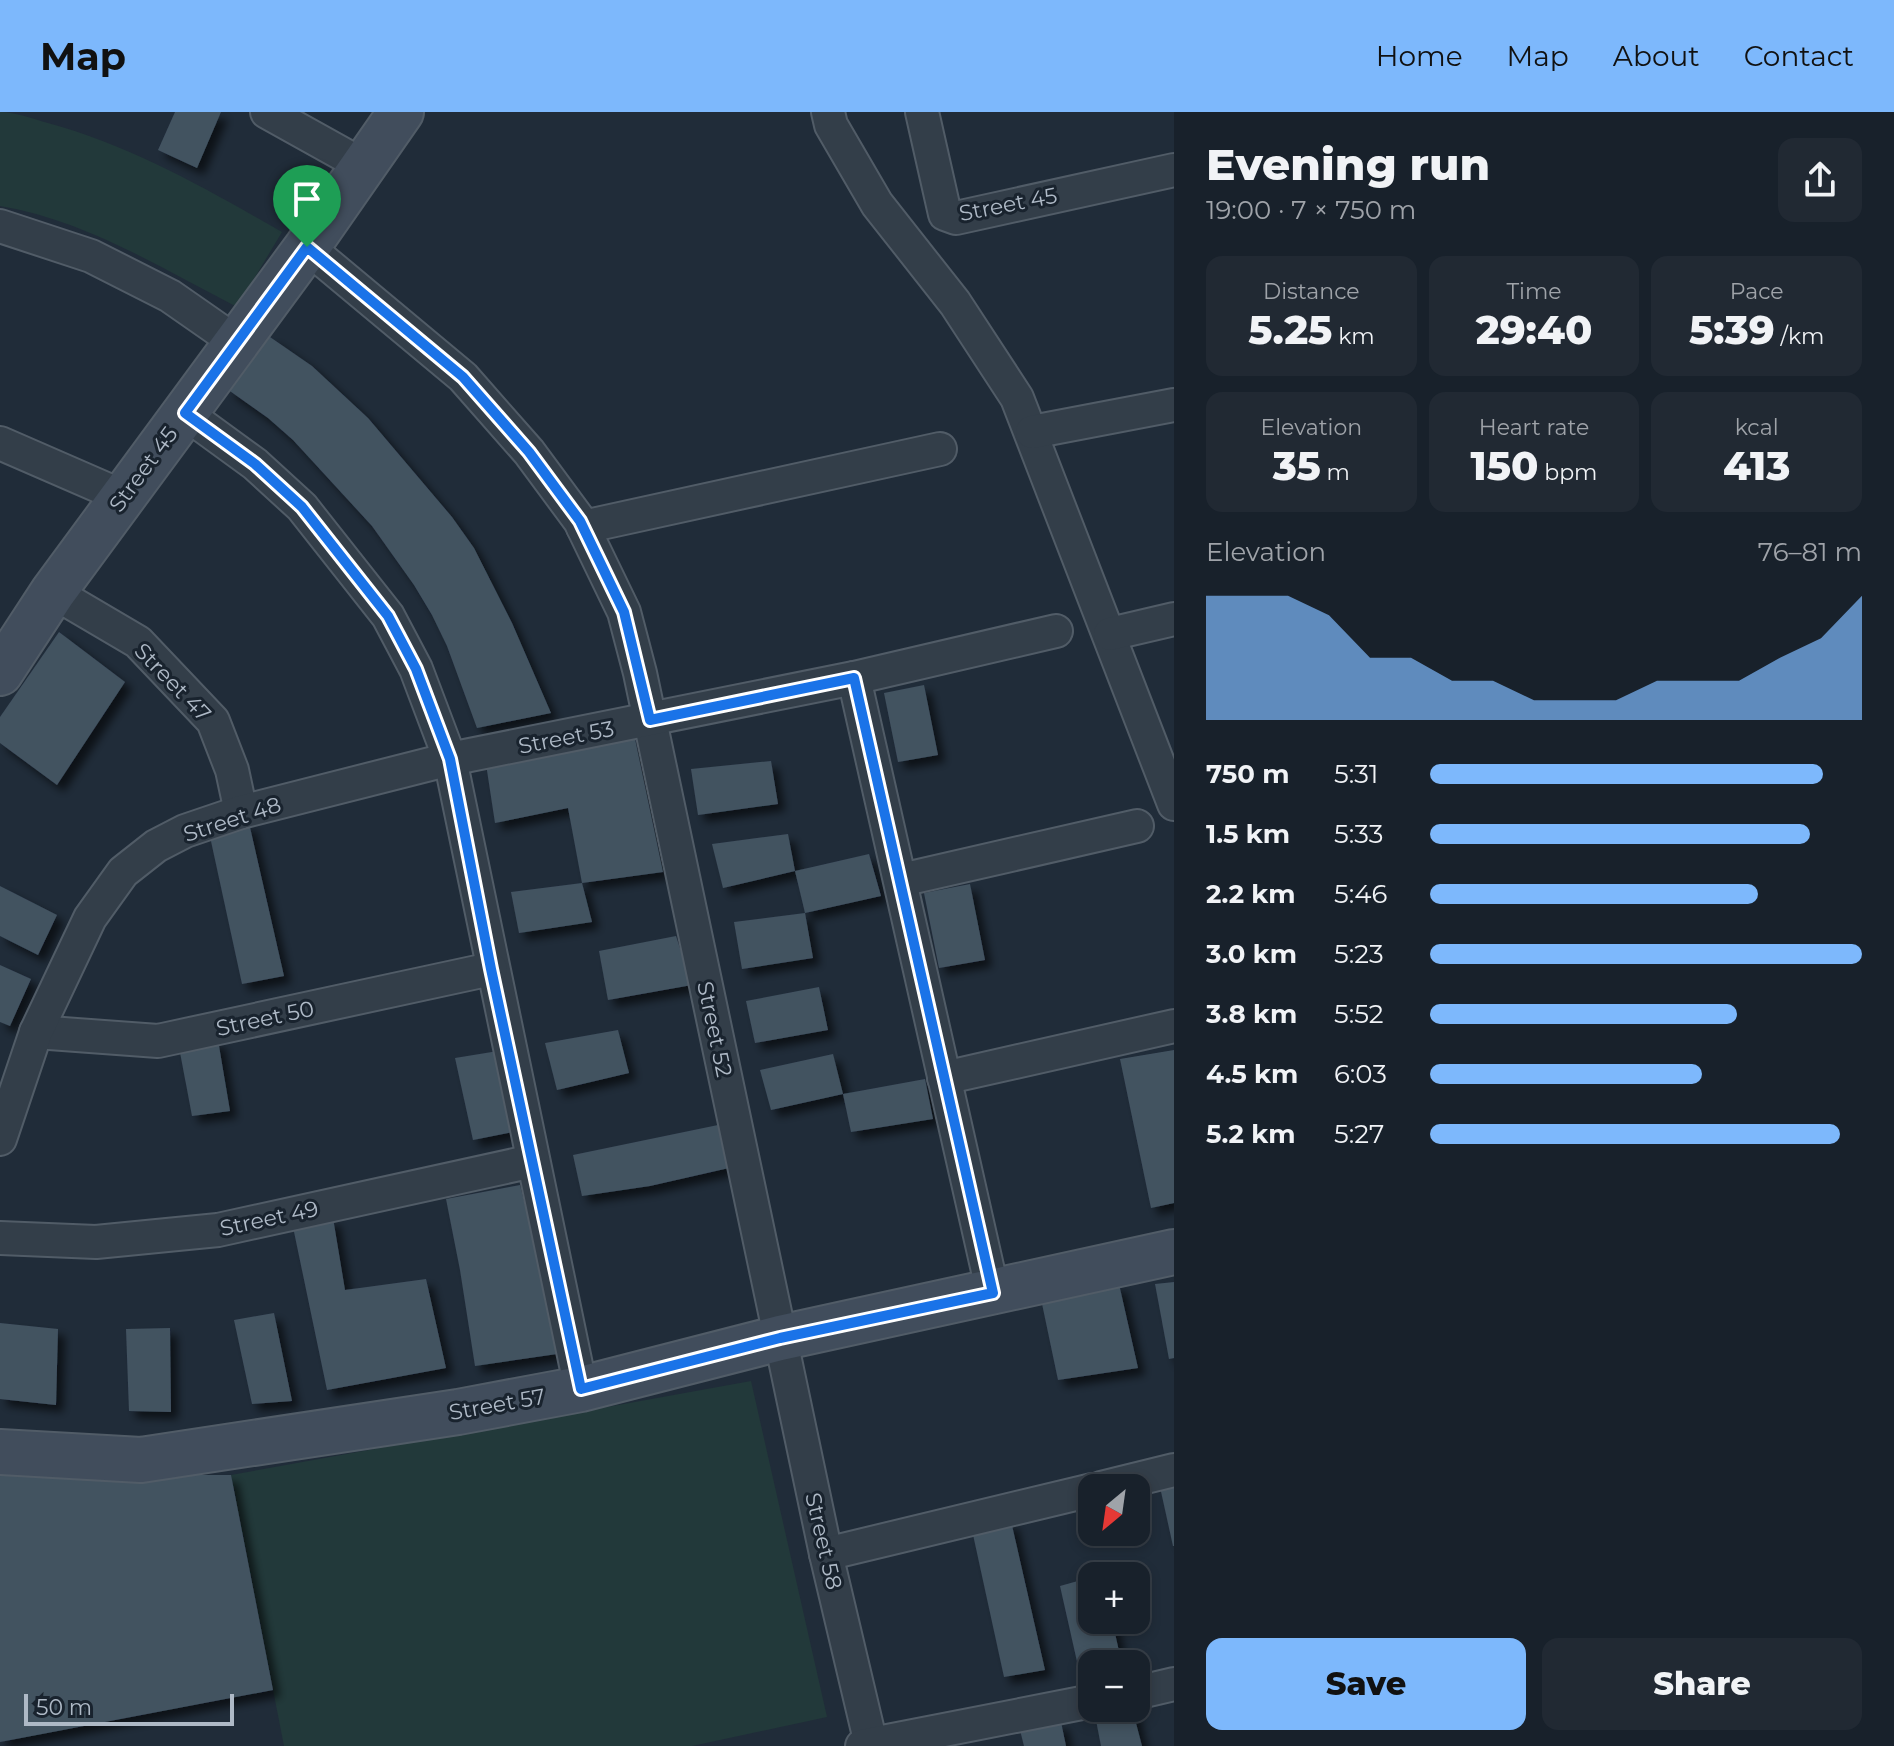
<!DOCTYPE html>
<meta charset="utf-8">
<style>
:root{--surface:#18212b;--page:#212933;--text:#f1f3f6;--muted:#9fa3a9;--line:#363e47;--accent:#7db8fc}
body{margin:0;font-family:Montserrat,sans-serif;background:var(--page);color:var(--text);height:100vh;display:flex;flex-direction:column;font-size:30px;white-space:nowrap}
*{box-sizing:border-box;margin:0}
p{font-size:26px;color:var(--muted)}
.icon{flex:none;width:44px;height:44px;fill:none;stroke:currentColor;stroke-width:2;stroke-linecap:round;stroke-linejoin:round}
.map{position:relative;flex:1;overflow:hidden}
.sheet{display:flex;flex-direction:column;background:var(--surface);width:720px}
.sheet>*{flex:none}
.needle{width:52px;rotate:209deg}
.buttons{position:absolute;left:1078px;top:1362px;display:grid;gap:16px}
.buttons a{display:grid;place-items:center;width:72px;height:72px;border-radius:16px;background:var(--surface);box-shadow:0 4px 12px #0003,0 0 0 2px var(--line);font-size:40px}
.scale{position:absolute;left:24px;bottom:20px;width:210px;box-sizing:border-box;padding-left:8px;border:4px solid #aeb9c6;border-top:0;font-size:22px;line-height:28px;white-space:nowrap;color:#aeb9c6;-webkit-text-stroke:6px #19232e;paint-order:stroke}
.pin{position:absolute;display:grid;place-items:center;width:68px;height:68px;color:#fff;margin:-82px -34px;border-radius:50% 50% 50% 0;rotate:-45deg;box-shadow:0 0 8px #0007}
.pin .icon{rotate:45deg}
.round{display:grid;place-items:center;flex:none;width:84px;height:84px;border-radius:16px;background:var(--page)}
.head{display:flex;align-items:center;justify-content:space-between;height:136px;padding:0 32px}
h1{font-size:44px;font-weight:800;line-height:60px}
.stats{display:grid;grid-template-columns:repeat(3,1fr);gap:12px;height:136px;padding:8px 32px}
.stats div{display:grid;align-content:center;border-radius:16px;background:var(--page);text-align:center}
.stats b{font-size:40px;font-weight:800}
.stats small{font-size:22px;font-weight:400}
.stats p{font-size:22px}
.chart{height:224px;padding:16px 32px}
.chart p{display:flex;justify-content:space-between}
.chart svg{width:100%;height:144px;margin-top:8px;fill:var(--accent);opacity:.7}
.primary-button{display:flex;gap:16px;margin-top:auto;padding:16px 32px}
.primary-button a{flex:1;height:92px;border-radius:16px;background:var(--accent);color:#111;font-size:32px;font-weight:800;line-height:92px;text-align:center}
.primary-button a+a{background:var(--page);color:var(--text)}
ul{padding:0 32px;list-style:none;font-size:26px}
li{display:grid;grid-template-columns:128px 96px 1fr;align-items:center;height:60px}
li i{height:20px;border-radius:10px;background:var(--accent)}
header{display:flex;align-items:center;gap:48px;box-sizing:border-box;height:112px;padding:0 40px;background:var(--accent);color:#111}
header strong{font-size:38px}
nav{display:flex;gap:44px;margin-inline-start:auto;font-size:28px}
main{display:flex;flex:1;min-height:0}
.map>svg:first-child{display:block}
.green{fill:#22393a}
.building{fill:#425261;filter:url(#shadow)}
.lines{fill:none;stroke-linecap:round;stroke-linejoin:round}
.street-casing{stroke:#515c67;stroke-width:36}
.secondary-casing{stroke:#515c67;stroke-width:48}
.street{stroke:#333e49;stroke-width:32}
.secondary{stroke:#414d5c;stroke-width:44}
.route-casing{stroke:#fff;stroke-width:16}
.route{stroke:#1a73e8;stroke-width:10}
.labels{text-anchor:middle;stroke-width:6;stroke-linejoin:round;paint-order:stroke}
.street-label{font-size:22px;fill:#aeb9c6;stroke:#19232e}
</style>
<header>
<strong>Map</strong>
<nav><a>Home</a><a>Map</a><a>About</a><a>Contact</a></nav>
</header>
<main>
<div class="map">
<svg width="1174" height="1634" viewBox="0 0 1174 1634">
<defs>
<filter id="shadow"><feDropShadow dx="7" dy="7" stdDeviation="4" flood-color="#0009"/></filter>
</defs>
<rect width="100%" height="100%" fill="#202c39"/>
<!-- green -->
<g class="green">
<path d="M0 0C16 0 33 7 48 11 132 34 207 77 282 120L237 195C161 156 85 108 0 94Z"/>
<path d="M751 1269 827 1605 692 1634H284L231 1363Z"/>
</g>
<!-- building -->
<g class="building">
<path d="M175 0H221L197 56 158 38Z"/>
<path d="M270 225 312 254 368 306 452 405 474 436 512 511 551 601 477 616 447 534 432 503 414 473 372 414 293 328 268 306 227 277Z"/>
<path d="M59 520 125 570 57 673 0 631V605Z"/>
<path d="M924 573 938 643 898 650 884 581Z"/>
<path d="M635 627 663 760 582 771 568 696 495 711 486 652Z"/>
<path d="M771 649 778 692 698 703 691 657Z"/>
<path d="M249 711 284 864 242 872 209 720Z"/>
<path d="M788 722 795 759 723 776 712 732Z"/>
<path d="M869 742 881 784 805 801 795 759Z"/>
<path d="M582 771 592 810 519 821 511 780Z"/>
<path d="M970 772 985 848 939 856 924 781Z"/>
<path d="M0 774 57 803 38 843 0 824Z"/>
<path d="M805 801 813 846 742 857 734 810Z"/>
<path d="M676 824 692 873 608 888 599 839Z"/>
<path d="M0 853 31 867 10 914 0 910Z"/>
<path d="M819 875 828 918 755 931 746 889Z"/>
<path d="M618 918 629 961 557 978 545 931Z"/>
<path d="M218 928 230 999 192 1004 179 935Z"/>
<path d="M1174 938V1091L1151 1096 1120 947Z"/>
<path d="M498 939 513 1020 473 1028 455 946Z"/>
<path d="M833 942 843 982 771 998 760 958Z"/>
<path d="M925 967 933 1007 851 1020 843 982Z"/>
<path d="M718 1013 729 1056 650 1074 582 1084 573 1043Z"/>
<path d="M520 1073 538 1145 557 1242 475 1254 460 1158 446 1087Z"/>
<path d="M333 1106 345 1178 426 1167 446 1256 327 1278 293 1115Z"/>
<path d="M1174 1170V1246L1169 1247 1155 1172Z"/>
<path d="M1119 1172 1138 1256 1058 1268 1041 1187Z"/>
<path d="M274 1201 292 1289 252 1292 234 1208Z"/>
<path d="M0 1211 58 1217 56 1293 0 1287Z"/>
<path d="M170 1216 171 1300 129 1299 126 1217Z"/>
<path d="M0 1358 54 1363H231L273 1578 0 1630Z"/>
<path d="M1174 1372V1434H1173L1160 1375Z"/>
<path d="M1011 1409 1045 1558 1004 1565 972 1418Z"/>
<path d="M1092 1465V1508H1112L1121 1548 1078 1554 1060 1474Z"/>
<path d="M1127 1596H1132L1142 1634H1101L1095 1603Z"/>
<path d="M1061 1610 1066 1634H1024L1020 1618Z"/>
</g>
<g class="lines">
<!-- street casing -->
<g class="street-casing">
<g id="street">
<path d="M267 0 364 54"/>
<path d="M828 0 831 13 877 92 955 191 1017 286 1174 692"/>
<path d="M922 0 945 102 956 106 1174 58"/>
<path d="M0 114 91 144 170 184 236 230"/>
<path d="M307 135 463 265 529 340 580 409 624 500 640 561 826 1442 871 1632"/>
<path d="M185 301 255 352 302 395 388 504 416 557 450 647 581 1277"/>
<path d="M1032 320 1174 293"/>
<path d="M0 331 124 385"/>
<path d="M583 415 940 337"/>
<path d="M53 480 138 530 213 609 232 658 241 700"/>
<path d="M1110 522 1174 507"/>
<path d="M854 566 993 1181"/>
<path d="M901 768 1137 714"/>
<path d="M36 920 158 929 491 857"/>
<path d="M944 966 1174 914"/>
<path d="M0 1027 36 920 90 806 123 760 156 734 185 719 241 700 450 647 854 566 1056 519"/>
<path d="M0 1126 96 1130 218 1118 533 1049"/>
<path d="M1101 1376 1174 1358"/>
<path d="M826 1442 1092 1378"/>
<path d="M1136 1581 1174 1572"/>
<path d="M862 1634 1092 1589"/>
</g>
</g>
<!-- secondary casing -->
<g class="secondary-casing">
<g id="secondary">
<path d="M0 561 53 480 307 135 401 0"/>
<path d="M0 1340 141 1348 458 1300 581 1277 780 1226 1174 1140"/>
</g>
</g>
<!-- street -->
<use href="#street" class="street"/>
<!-- secondary -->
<use href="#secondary" class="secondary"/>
</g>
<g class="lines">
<!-- route casing -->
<g class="route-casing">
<path id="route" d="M307 135 463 265 529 340 580 409 624 500 650 608 854 566 993 1181 780 1226 581 1277 491 857 450 647 416 557 388 504 302 395 255 352 185 301Z"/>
</g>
<!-- route -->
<use href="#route" class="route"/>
</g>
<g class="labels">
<!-- street labels -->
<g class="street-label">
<text transform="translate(1008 92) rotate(-11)" y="8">Street 45</text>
<text transform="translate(143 357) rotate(-54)" y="8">Street 45</text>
<text transform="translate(173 570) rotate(46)" y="8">Street 47</text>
<text transform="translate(566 625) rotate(-11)" y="8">Street 53</text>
<text transform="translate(232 707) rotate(-18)" y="8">Street 48</text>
<text transform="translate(265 906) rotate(-12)" y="8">Street 50</text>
<text transform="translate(715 917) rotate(78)" y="8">Street 52</text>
<text transform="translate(269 1106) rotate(-12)" y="8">Street 49</text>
<text transform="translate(497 1292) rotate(-10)" y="8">Street 57</text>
<text transform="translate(824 1429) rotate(77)" y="8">Street 58</text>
</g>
</g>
</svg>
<div class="buttons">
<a><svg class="needle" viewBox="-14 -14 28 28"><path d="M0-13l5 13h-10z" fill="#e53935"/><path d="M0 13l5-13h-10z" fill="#9fa3a9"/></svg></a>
<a>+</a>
<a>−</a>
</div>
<div class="scale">50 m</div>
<div class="pin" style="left:307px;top:135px;background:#1e9e55"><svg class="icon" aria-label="arrive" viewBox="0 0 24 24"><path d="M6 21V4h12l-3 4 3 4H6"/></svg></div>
</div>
<section class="sheet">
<div class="head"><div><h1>Evening run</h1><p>19:00 · 7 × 750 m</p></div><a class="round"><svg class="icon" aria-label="share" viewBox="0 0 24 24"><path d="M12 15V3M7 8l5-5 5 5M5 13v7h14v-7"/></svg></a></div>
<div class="stats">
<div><p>Distance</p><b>5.25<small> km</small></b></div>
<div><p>Time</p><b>29:40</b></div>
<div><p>Pace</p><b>5:39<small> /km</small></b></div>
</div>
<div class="stats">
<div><p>Elevation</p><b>35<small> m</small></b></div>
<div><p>Heart rate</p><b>150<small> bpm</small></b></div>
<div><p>kcal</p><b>413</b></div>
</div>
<div class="chart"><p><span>Elevation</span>76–81 m</p>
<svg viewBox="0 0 160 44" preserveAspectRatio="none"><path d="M0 44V6L10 6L20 6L30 12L40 25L50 25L60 32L70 32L80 38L90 38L100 38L110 32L120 32L130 32L140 25L150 19L160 6V44z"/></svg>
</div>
<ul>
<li><b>750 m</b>5:31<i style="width:91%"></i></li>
<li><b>1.5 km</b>5:33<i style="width:88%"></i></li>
<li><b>2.2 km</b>5:46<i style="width:76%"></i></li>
<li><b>3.0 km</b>5:23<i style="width:100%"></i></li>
<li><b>3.8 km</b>5:52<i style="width:71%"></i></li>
<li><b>4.5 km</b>6:03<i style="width:63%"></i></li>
<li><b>5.2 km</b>5:27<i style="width:95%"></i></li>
</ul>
<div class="primary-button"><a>Save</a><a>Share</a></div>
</section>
</main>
